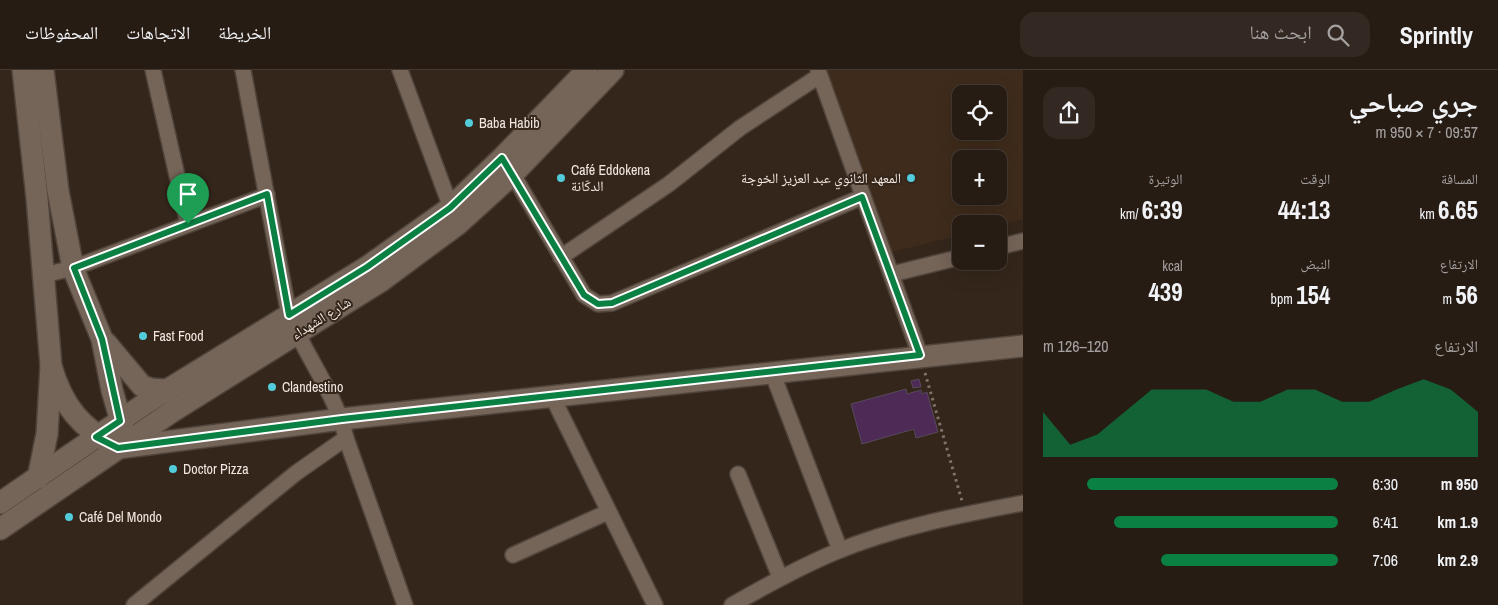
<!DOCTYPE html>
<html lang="ar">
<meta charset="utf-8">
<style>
:root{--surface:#271c14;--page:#332922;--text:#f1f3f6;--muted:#a4a1a0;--line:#433a34;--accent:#0b8043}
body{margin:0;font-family:"Archivo Narrow","Noto Naskh Arabic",sans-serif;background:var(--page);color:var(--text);direction:rtl;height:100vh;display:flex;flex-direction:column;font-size:19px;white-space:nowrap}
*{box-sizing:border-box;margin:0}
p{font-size:16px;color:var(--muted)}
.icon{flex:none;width:28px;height:28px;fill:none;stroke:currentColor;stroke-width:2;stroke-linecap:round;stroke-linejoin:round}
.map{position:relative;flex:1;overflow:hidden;direction:ltr}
.drawer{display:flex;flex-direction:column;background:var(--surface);width:475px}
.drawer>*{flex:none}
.tools{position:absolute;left:952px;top:15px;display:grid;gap:10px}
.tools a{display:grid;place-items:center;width:55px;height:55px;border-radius:10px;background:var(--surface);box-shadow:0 5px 20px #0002,0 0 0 1px var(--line);font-size:25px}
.pin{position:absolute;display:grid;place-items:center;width:42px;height:42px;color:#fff;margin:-51px -21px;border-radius:50% 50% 50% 0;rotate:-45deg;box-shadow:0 0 5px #0007}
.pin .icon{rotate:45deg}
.round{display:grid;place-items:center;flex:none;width:52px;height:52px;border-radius:15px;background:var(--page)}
.headline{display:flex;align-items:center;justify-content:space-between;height:85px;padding:0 20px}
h1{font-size:28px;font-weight:700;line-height:38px}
.metrics{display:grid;grid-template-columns:repeat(3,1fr);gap:8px;height:85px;padding:5px 20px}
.metrics div{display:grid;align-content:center}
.metrics b{font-size:25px;font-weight:700}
.metrics small{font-size:14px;font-weight:400}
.metrics p{font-size:14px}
.chart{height:140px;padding:10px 20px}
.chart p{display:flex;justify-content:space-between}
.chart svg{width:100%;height:90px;margin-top:5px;fill:var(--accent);opacity:.7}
ul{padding:0 20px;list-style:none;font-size:16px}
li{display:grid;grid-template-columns:80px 60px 1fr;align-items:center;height:38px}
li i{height:12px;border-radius:6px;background:var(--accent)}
header{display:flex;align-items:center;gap:30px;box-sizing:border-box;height:70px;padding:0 25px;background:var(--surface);border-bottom:1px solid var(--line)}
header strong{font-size:24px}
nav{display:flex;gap:28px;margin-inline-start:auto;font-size:18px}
.search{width:350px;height:45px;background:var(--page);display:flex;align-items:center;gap:12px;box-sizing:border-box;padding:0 18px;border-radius:15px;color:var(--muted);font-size:19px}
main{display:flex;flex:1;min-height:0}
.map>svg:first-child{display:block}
.built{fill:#3e2b1b;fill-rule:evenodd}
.building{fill:#4e2a57;stroke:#564a59}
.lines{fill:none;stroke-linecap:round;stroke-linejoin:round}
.street-casing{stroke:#4f433a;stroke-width:18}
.secondary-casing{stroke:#4f433a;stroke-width:24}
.path{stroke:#80736a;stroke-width:3;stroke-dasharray:2.5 4;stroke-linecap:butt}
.street{stroke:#756458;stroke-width:15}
.secondary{stroke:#756458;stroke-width:21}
.route-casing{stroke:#fff;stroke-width:10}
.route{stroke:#0b8043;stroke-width:6}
.poi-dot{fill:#52cbda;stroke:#34261b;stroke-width:2}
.labels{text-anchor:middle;stroke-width:4;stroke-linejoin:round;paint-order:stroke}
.poi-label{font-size:14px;fill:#f2e8e1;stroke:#34261b;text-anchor:start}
.street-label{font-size:14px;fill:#f2e8e1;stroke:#34261b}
</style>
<header>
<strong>Sprintly</strong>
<div class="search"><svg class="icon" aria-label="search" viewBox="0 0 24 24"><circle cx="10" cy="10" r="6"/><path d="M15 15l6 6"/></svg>ابحث هنا</div>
<nav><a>الخريطة</a><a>الاتجاهات</a><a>المحفوظات</a></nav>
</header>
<main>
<section class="drawer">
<div class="headline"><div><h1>جري صباحي</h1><p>09:57 · 7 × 950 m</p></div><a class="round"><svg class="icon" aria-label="share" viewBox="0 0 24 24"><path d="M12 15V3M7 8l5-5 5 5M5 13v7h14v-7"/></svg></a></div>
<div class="metrics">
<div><p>المسافة</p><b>6.65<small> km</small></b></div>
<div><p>الوقت</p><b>44:13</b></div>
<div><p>الوتيرة</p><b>6:39<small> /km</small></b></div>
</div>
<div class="metrics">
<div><p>الارتفاع</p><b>56<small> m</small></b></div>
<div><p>النبض</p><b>154<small> bpm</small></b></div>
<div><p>kcal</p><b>439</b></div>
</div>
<div class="chart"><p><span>الارتفاع</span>120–126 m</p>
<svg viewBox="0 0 160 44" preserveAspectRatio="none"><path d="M0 44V22L10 38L20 33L30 22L40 11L50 11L60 11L70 17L80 17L90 11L100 11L110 17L120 17L130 11L140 6L150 11L160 22V44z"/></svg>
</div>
<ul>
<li><b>950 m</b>6:30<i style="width:85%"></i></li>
<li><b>1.9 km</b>6:41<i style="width:76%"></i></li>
<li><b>2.9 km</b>7:06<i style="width:60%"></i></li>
</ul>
</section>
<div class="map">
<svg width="1023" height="535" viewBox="0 0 1023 535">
<rect width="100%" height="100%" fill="#34261b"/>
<!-- built -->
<path class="built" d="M824 0H1023V149L999 155 961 154V165L888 183ZM961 24H999V61H961ZM961 89H999V126H961Z"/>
<!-- building -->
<g class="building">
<path d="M919 309 921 317 913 318 911 311Z"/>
<path d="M906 319 907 324 921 320 922 324 927 322 938 362 916 368 914 359 862 374 851 334Z"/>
</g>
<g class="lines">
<!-- street casing -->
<g class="street-casing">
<g id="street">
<path d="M153 0 188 154"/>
<path d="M243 0 289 245C306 287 336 324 346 368L405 535"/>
<path d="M400 0 454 146"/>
<path d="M818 0 920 285"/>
<path d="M509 98 584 225 598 234 612 233 862 127"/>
<path d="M999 177 1023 171"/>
<path d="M561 187 669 114 740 58 819 6"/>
<path d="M892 204 961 187"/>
<path d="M44 205 73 198 267 125"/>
<path d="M772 302 840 480"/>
<path d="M552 326 655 535"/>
<path d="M738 404 780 507"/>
<path d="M513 485 608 442"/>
<path d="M134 535 296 403 346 368"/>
<path d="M732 535C767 515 801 496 838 481 896 457 961 445 1023 433"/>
</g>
</g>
<!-- secondary casing -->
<g class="secondary-casing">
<g id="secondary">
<path d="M23 0 37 128 51 296 47 364 38 408"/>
<path d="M43 0 58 121 73 198 102 269 112 320 124 362"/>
<path d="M106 273 142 316 151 319 167 320"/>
<path d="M51 296C63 337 81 358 118 378L342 349 1023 276"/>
<path d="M0 433 146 333 367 197 450 138 502 88 587 0"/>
<path d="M0 459 173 341 381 211 458 154 513 104 613 0"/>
</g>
</g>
<!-- path -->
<path class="path" d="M925 303 962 431"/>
<!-- street -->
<use href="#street" class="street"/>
<!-- secondary -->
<use href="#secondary" class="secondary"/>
</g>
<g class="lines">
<!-- route casing -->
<g class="route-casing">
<path id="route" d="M502 88 584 225 598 234 612 233 862 127 920 285 342 349 118 378 96 367 120 351 102 269 74 198 267 124 289 245 367 197 450 138Z"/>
</g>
<!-- route -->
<use href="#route" class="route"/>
</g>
<!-- markers -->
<g class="poi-dot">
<circle cx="469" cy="53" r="5"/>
<circle cx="561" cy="108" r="5"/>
<circle cx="911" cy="108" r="5"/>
<circle cx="143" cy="266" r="5"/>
<circle cx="272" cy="317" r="5"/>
<circle cx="173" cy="399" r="5"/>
<circle cx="69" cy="447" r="5"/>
</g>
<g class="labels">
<!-- poi labels -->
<g class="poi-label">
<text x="479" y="58">Baba Habib</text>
<text x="571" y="105">Café Eddokena<tspan x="571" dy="16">الدكّانة</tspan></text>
<text x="901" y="113" text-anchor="end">المعهد الثانوي عبد العزيز الخوجة</text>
<text x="153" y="271">Fast Food</text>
<text x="282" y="322">Clandestino</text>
<text x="183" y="404">Doctor Pizza</text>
<text x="79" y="452">Café Del Mondo</text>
</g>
<!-- street labels -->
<g class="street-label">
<text transform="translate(321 248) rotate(-32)" y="5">شارع الشهداء</text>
</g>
</g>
</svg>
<div class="tools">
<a><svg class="icon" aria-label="locate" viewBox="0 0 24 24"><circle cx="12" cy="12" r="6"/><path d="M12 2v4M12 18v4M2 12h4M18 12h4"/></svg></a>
<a>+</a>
<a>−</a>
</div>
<div class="pin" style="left:188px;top:154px;background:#1e9e55"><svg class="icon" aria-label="arrive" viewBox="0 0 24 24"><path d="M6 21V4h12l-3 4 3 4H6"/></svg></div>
</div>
</main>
